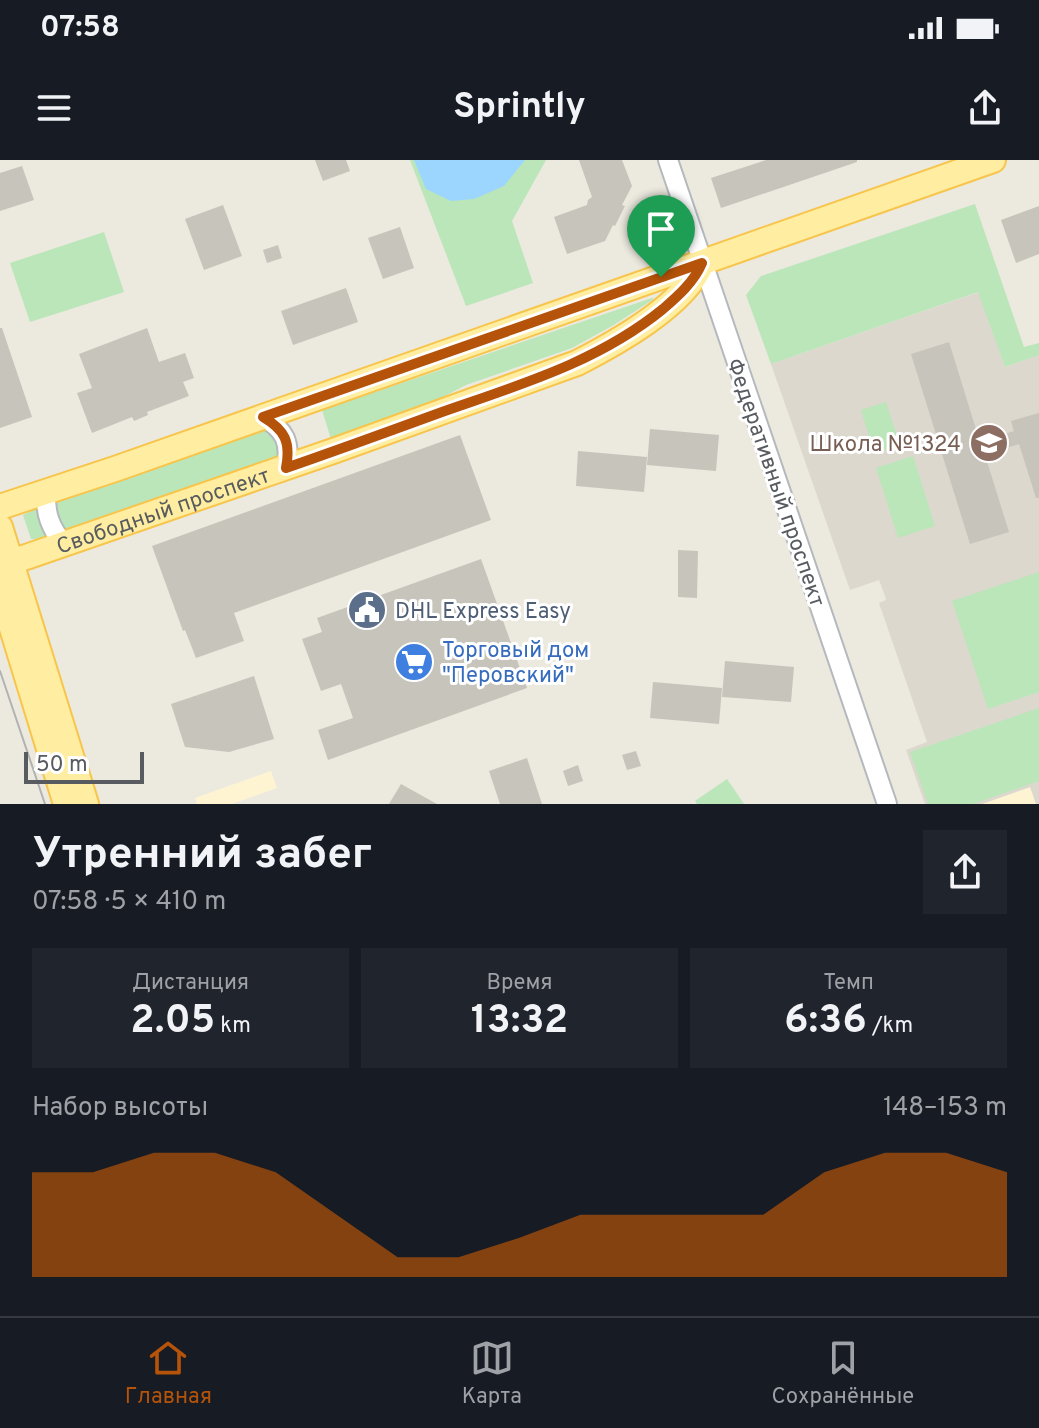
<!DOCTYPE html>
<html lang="ru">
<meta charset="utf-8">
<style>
:root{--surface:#171b24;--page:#20242c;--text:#f1f3f6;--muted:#9ea1a6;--line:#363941;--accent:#b45309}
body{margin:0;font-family:Overpass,sans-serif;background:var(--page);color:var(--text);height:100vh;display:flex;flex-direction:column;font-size:30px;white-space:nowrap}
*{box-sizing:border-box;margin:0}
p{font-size:26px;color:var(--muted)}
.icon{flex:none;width:44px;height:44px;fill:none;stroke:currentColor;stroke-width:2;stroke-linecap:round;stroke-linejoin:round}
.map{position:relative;height:644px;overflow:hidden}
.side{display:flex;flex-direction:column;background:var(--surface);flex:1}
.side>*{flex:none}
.scale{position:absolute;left:24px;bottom:20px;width:120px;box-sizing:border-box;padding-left:8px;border:4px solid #585c61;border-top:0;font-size:22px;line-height:28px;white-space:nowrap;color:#585c61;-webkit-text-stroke:6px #fff;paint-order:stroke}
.pin{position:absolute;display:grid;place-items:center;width:68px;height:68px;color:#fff;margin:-82px -34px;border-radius:50% 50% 50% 0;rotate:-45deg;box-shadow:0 0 8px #0007}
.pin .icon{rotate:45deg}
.round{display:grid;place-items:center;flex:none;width:84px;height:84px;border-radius:0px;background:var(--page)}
.head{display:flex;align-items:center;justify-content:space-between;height:136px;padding:0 32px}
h1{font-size:44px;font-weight:700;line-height:60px}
.metrics{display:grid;grid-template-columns:repeat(3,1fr);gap:12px;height:136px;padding:8px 32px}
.metrics div{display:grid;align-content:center;border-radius:0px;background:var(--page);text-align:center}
.metrics b{font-size:40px;font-weight:700}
.metrics small{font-size:22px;font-weight:400}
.metrics p{font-size:22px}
.chart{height:224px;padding:16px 32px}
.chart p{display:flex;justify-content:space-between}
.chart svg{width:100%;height:144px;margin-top:8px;fill:var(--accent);opacity:.7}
.status{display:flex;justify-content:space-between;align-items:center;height:56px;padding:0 40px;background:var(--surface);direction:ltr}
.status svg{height:22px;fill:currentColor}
header{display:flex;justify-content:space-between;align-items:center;height:104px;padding:0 32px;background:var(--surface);font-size:36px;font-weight:700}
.menu{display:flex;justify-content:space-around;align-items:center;height:112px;border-top:2px solid var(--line);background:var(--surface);font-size:22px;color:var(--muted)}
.menu a{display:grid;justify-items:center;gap:4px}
.menu .active{color:var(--accent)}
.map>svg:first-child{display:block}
.commercial{fill:#fff4d1}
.education{fill:#dcd8ce}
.green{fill:#bae6b9}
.water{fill:#9cd6ff}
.building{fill:#c7c4bc}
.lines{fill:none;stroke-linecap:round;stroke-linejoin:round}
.minor-casing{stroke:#b5b8bd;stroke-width:22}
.major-casing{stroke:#f8c54c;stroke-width:28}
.minor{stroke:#fff;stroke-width:18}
.major{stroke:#ffeea1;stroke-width:24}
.tram{stroke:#b1b2b2;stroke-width:2}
.route-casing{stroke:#fff;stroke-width:16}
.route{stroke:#b45309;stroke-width:10}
.labels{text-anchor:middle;stroke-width:6;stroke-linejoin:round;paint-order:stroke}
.education-label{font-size:22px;fill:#785e54;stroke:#fff;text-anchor:end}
.street-label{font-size:22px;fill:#585c61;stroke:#fff}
.service-label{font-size:22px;fill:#4e5e75;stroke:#fff;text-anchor:start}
.shop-label{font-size:22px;fill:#366cbe;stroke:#fff;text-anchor:start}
</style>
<div class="status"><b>07:58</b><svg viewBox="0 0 49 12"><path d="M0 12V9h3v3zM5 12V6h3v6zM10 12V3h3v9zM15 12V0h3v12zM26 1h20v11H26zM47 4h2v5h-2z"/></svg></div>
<header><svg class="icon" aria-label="menu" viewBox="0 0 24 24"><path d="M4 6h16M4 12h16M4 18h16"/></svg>Sprintly<svg class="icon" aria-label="share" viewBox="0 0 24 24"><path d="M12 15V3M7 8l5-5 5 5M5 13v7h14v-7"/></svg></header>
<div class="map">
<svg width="1039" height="644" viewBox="0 0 1039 644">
<rect width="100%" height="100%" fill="#ece9df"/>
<!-- commercial -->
<g class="commercial">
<path d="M271 611 277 628 232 644H197L195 638Z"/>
<path d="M1031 627 1036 644H982Z"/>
</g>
<!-- education -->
<path class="education" d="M979 132 1005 207 1039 195V644H1036L1030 627 982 644H925L906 590 927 582 879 443 886 440 885 436 879 420 850 430 771 204Z"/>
<!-- green -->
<g class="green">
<path d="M410 0H546L512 61 533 123 466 146Z"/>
<path d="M975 44 1024 187 1039 183V195L1005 207 978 132 771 204 746 135 761 116Z"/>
<path d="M104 72 124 132 30 162 10 103Z"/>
<path d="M652 138 654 139 612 166 572 188 466 225 422 248 331 279 322 250Z"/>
<path d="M886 242 900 285 874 293 861 250Z"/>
<path d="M270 269 280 297 61 371 52 343Z"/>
<path d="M913 296 935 366 898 378 876 308Z"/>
<path d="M40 347 51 375 38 379H31L23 355Z"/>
<path d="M1039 412V532L988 549 952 441Z"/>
<path d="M1039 548V621L973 644H928L910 592Z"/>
<path d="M727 619 744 644H697L695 641Z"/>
</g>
<!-- water -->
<path class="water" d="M414 0H525L504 26 474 39 451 41 426 29Z"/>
<!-- building -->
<g class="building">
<path d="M315 0H346L350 11 323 21Z"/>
<path d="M579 0H622L632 26 622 45 625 46 615 66 613 65 605 81 567 94 554 57 587 45 588 40 592 37Z"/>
<path d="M766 0H857V2L721 48 711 18Z"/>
<path d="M22 6 34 40 0 51V13Z"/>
<path d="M223 45 242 96 204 110 185 59Z"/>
<path d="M1039 46V94L1016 103 1001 60Z"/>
<path d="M400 67 414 108 383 119 368 78Z"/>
<path d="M278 85 282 98 267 103 263 90Z"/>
<path d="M346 128 358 162 293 185 281 151Z"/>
<path d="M0 168H2L32 257 0 268Z"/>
<path d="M147 168 159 202 185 193 194 218 183 222 189 236 147 252 148 255 134 261 132 257 92 273 77 233 92 228 79 194Z"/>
<path d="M949 182 980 282 1014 271 1011 261 1039 253V338H1036L1019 284 985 295 1009 372 970 384 911 194Z"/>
<path d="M650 269 719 275 716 311 647 305Z"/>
<path d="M460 275 491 360 234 453 244 481 196 498 185 470 183 471 152 386Z"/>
<path d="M578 291 647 297 644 332 576 326Z"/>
<path d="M678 390 698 391 697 438 678 437Z"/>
<path d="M481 399 527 528 328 600 318 570 353 558 341 524 321 531 302 479 322 472 317 458Z"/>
<path d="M725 501 794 507 791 542 722 537Z"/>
<path d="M254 516 274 579 229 592 185 587 171 544Z"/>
<path d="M653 522 722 528 719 564 650 558Z"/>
<path d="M636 591 641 606 627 610 622 595Z"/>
<path d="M527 598 542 644H500L489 611Z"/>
<path d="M578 605 583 621 568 626 563 611Z"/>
<path d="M401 624 437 644H389Z"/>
</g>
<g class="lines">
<!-- minor casing -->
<g class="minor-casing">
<g id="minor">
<path d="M668 0 887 644"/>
<path d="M263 257C285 270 291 282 286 308"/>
<path d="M46 331C45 353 50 368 64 384"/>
</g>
</g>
<!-- major casing -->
<g class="major-casing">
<g id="major">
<path d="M0 347 115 309 993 0"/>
<path d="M0 367 86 644"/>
<path id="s1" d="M0 406 336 290 577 203C616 183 685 145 702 103"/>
<path d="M0 429 66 644"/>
</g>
</g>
<!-- minor -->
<use href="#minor" class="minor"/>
<!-- major -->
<use href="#major" class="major"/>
<!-- tram -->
<path class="tram" d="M0 511 45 644"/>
</g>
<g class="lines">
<!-- route casing -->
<g class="route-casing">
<path id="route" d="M702 103C694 122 678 136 663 149 598 202 519 225 442 252 390 271 338 290 286 308 291 282 285 270 263 257Z"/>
</g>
<!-- route -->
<use href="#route" class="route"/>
</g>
<!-- icons -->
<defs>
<g id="school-disc" transform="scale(2)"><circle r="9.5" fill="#8d6e63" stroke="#fff"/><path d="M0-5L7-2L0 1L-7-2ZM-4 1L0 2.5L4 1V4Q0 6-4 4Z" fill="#fff"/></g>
<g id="civic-disc" transform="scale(2)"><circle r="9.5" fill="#5c6f8a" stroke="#fff"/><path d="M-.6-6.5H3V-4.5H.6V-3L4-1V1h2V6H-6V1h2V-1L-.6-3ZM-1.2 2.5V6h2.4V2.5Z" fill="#fff"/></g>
<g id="supermarket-disc" transform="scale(2)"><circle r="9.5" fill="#3f7fe0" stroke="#fff"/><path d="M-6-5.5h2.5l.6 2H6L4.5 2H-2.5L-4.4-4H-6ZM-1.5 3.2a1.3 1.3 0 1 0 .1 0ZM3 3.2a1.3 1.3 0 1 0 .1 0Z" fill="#fff"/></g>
</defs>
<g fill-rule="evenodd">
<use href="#school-disc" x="989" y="283"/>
<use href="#civic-disc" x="367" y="450"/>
<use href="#supermarket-disc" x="414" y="502"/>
</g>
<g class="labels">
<!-- education labels -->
<g class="education-label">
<text x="961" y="291">Школа №1324</text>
</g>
<!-- street labels -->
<g class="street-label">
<text transform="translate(777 322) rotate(71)" y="8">Федеративный проспект</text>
<text dy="8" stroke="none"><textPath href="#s1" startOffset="172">Свободный проспект</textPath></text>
</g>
<!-- service labels -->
<g class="service-label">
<text x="395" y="458">DHL Express Easy</text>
</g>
<!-- shop labels -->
<g class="shop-label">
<text x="442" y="497">Торговый дом<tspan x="442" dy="25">"Перовский"</tspan></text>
</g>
</g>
</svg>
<div class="scale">50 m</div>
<div class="pin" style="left:661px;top:117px;background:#1e9e55"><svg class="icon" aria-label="arrive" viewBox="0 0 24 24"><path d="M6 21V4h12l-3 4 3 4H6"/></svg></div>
</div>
<section class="side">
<div class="head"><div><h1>Утренний забег</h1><p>07:58 · 5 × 410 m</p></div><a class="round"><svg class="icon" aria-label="share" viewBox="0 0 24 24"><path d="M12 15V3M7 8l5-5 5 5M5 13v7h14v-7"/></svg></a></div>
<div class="metrics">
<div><p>Дистанция</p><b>2.05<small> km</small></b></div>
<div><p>Время</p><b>13:32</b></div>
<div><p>Темп</p><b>6:36<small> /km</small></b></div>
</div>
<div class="chart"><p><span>Набор высоты</span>148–153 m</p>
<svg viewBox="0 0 160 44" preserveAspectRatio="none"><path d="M0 44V12L10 12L20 6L30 6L40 12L50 25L60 38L70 38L80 32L90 25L100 25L110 25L120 25L130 12L140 6L150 6L160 12V44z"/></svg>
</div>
</section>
<nav class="menu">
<a class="active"><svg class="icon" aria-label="home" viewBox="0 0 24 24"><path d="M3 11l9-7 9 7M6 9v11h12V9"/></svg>Главная</a>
<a><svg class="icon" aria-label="map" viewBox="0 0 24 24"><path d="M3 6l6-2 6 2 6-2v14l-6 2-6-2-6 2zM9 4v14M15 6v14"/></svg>Карта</a>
<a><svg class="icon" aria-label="saved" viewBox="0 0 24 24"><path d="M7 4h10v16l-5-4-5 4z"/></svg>Сохранённые</a>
</nav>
